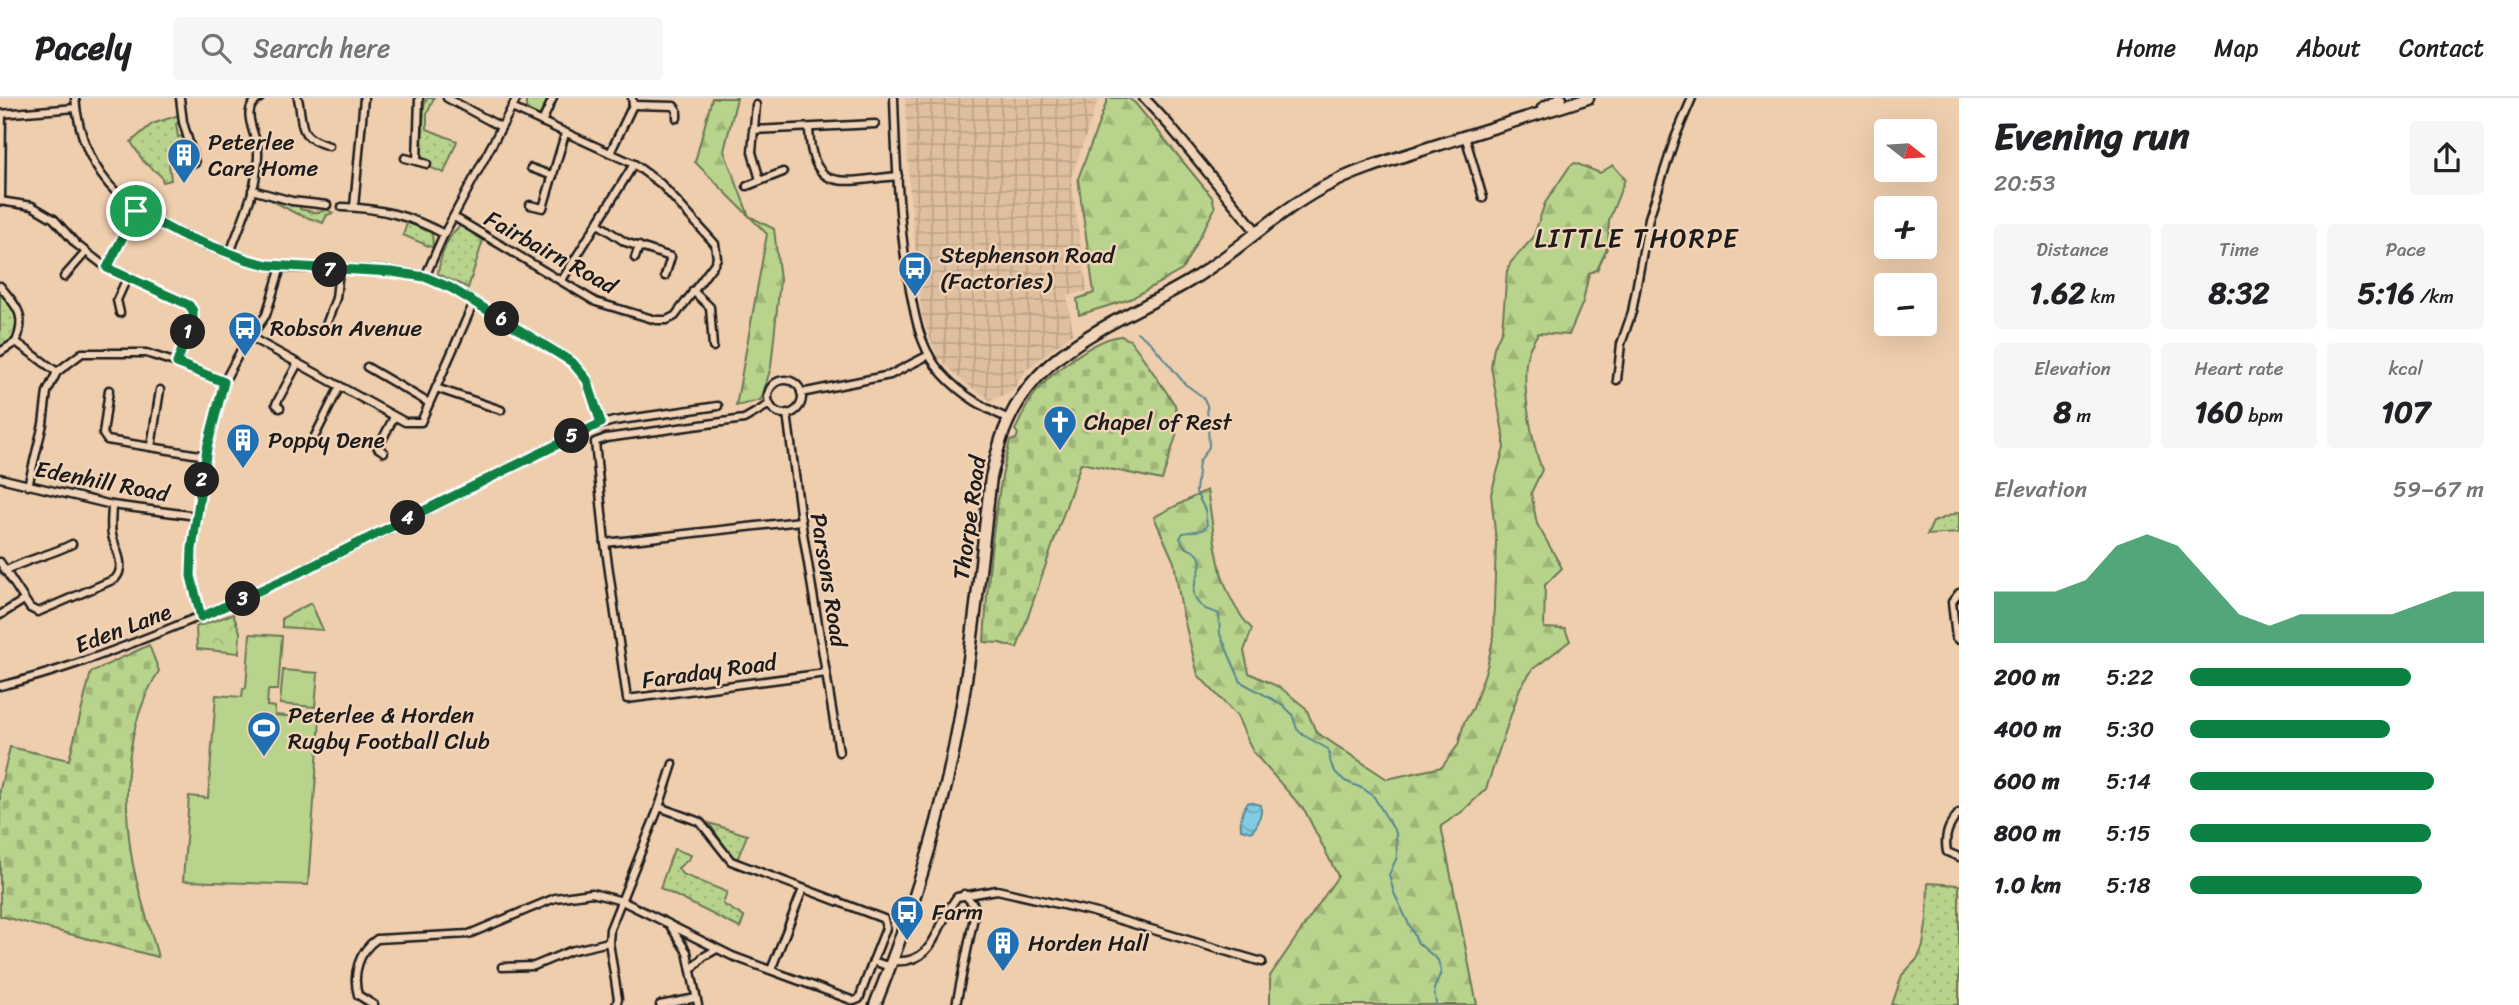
<!DOCTYPE html>
<meta charset="utf-8">
<style>
:root{--surface:#fff;--page:#f6f6f6;--text:#202124;--muted:#757577;--line:#e0e0e0;--accent:#0b8043}
body{margin:0;font-family:Sriracha,sans-serif;background:var(--page);color:var(--text);height:100vh;display:flex;flex-direction:column;font-size:26px;white-space:nowrap}
*{box-sizing:border-box;margin:0}
p{font-size:23px;color:var(--muted)}
.icon{flex:none;width:38px;height:38px;fill:none;stroke:currentColor;stroke-width:2;stroke-linecap:round;stroke-linejoin:round}
.map{position:relative;flex:1;overflow:hidden}
.details{display:flex;flex-direction:column;background:var(--surface);width:560px}
.details>*{flex:none}
.needle{width:46px;rotate:107deg}
.controls{position:absolute;left:1874px;top:21px;display:grid;gap:14px}
.controls a{display:grid;place-items:center;width:63px;height:63px;border-radius:7px;background:var(--surface);box-shadow:0 7px 28px #0002;font-size:35px}
.pin{position:absolute;display:grid;place-items:center;width:60px;height:60px;color:#fff;margin:-30px;border:4px solid #fff;border-radius:50%;box-shadow:0 2px 7px #0007}
.km{position:absolute;width:35px;height:35px;margin:-18px;border-radius:50%;background:#222;color:#fff;font-size:19px;line-height:35px;text-align:center}
.round{display:grid;place-items:center;flex:none;width:74px;height:74px;border-radius:7px;background:var(--page)}
.head{display:flex;align-items:center;justify-content:space-between;height:119px;padding:0 35px}
h1{font-size:38px;font-weight:800;line-height:52px}
.metrics{display:grid;grid-template-columns:repeat(3,1fr);gap:10px;height:119px;padding:7px 35px}
.metrics div{display:grid;align-content:center;border-radius:7px;background:var(--page);text-align:center}
.metrics b{font-size:30px;font-weight:800}
.metrics small{font-size:19px;font-weight:400}
.metrics p{font-size:19px}
.chart{height:196px;padding:14px 35px}
.chart p{display:flex;justify-content:space-between}
.chart svg{width:100%;height:126px;margin-top:7px;fill:var(--accent);opacity:.7}
ul{padding:0 35px;list-style:none;font-size:23px}
li{display:grid;grid-template-columns:112px 84px 1fr;align-items:center;height:52px}
li i{height:18px;border-radius:9px;background:var(--accent)}
header{display:flex;align-items:center;gap:42px;box-sizing:border-box;height:98px;padding:0 35px;background:var(--surface);border-bottom:2px solid var(--line)}
header strong{font-size:33px}
nav{display:flex;gap:38px;margin-inline-start:auto;font-size:24px}
.search{width:490px;height:63px;background:var(--page);display:flex;align-items:center;gap:18px;box-sizing:border-box;padding:0 24px;border-radius:7px;color:var(--muted);font-size:26px}
main{display:flex;flex:1;min-height:0}
.map>svg:first-child{display:block}
.industrial{fill:url(#industrial-grid)}
.grass{fill:url(#grass-dots);stroke:#6a7854;stroke-width:2}
.forest{fill:url(#forest-firs);stroke:#6a7854;stroke-width:2}
.cemetery{fill:url(#cemetery-stones);stroke:#6a7854;stroke-width:2}
.park{fill:url(#park-crowns);stroke:#6a7854;stroke-width:2}
.pitch{fill:#b8d48c;stroke:#6a7854;stroke-width:2}
.water{fill:url(#water-waves);stroke:#598692;stroke-width:2}
.lines{fill:none;stroke-linecap:round;stroke-linejoin:round}
.stream{stroke:#598692;stroke-width:2}
.minor-casing{stroke:#1c1c1c;stroke-width:11}
.tertiary-casing{stroke:#1c1c1c;stroke-width:13}
.primary-casing{stroke:#1c1c1c;stroke-width:15}
.minor{stroke:#f1d3b7;stroke-width:6}
.tertiary{stroke:#f1d3b7;stroke-width:8}
.primary{stroke:#f1d3b7;stroke-width:10}
.route-casing{stroke:#fff;stroke-width:14}
.route{stroke:#0b8043;stroke-width:9}
.labels{text-anchor:middle;stroke-width:5;stroke-linejoin:round;paint-order:stroke}
.poi-label{font-size:23px;fill:#1c1c1c;stroke:#f1d3b7;text-anchor:start}
.street-label{font-size:23px;fill:#1c1c1c;stroke:#f1d3b7}
.quarter-label{font-size:26px;letter-spacing:2px;fill:#1c1c1c;stroke:#f1d3b7}
</style>
<header>
<strong>Pacely</strong>
<div class="search"><svg class="icon" aria-label="search" viewBox="0 0 24 24"><circle cx="10" cy="10" r="6"/><path d="M15 15l6 6"/></svg>Search here</div>
<nav><a>Home</a><a>Map</a><a>About</a><a>Contact</a></nav>
</header>
<main>
<div class="map">
<svg width="1959" height="907" viewBox="0 0 1959 907">
<defs>
<pattern id="industrial-grid" width="8" height="8" patternUnits="userSpaceOnUse" patternTransform="scale(1.75)"><rect width="8" height="8" fill="#dfbf9f"/><path d="M0 4h8M4 0v8" fill="none" stroke="#bfa488"/></pattern>
<pattern id="grass-dots" width="8" height="8" patternUnits="userSpaceOnUse" patternTransform="scale(1.75)"><rect width="8" height="8" fill="#b8d48c"/><path d="M2 2h.1M6 6h.1" fill="none" stroke="#9eb578" stroke-width="1.8" stroke-linecap="round"/></pattern>
<pattern id="forest-firs" width="22" height="20" patternUnits="userSpaceOnUse" patternTransform="scale(1.75)"><rect width="22" height="20" fill="#b8d48c"/><path d="M5 1l3.5 6h-7zM16 11l3.5 6h-7z" fill="#9eb578"/></pattern>
<pattern id="cemetery-stones" width="16" height="16" patternUnits="userSpaceOnUse" patternTransform="scale(1.75)"><rect width="16" height="16" fill="#b8d48c"/><path d="M2 7V4a2 2 0 0 1 4 0v3zM10 15v-3a2 2 0 0 1 4 0v3z" fill="#9eb578"/></pattern>
<pattern id="park-crowns" width="20" height="18" patternUnits="userSpaceOnUse" patternTransform="scale(1.75)"><rect width="20" height="18" fill="#b8d48c"/><path d="M2 6a3 3 0 1 1 6 0M12 15a3 3 0 1 1 6 0" fill="none" stroke="#9eb578"/></pattern>
<pattern id="water-waves" width="16" height="10" patternUnits="userSpaceOnUse" patternTransform="scale(1.75)"><rect width="16" height="10" fill="#81cce1"/><path d="M0 5q4-4 8 0t8 0" fill="none" stroke="#6fafc0"/></pattern>
</defs>
<rect width="100%" height="100%" fill="#efceae"/>
<filter id="ink" filterUnits="userSpaceOnUse"><feTurbulence type="fractalNoise" baseFrequency=".0143" numOctaves="2"/><feDisplacementMap in="SourceGraphic" scale="14" xChannelSelector="R" yChannelSelector="G"/><feConvolveMatrix kernelMatrix="1 2 1 2 8 2 1 2 1" color-interpolation-filters="sRGB"/></filter>
<g filter="url(#ink)">
<!-- industrial -->
<path class="industrial" d="M905 0H1099L1071 80 1087 193 1067 198 1073 235 1025 273 1012 294 990 302 961 282 937 258 922 219 909 86Z"/>
<!-- grass -->
<g class="grass">
<path d="M427 0H434L427 16V31L457 43 444 75 429 69 430 64 421 62 424 8Z"/>
<path d="M526 0H549L539 18 526 13Z"/>
<path d="M179 17 180 24 176 26 178 39 184 38 190 60 186 63 169 66 171 82 163 84 161 78 144 64 131 44 152 26Z"/>
<path d="M274 101 300 106V111C309 113 319 117 326 111L333 115 327 117 323 125 295 115 273 103Z"/>
<path d="M408 123 432 134 433 150 403 137Z"/>
<path d="M463 126 484 139 468 190 438 176C440 159 448 134 463 126Z"/>
<path d="M0 191C5 198 15 206 18 214 24 230 14 244 0 250Z"/>
<path d="M1959 414V435L1927 437 1933 424Z"/>
<path d="M709 725 747 737 737 762 730 756Z"/>
<path d="M674 751 691 757 689 761 678 770 682 776 727 794 723 806 744 819 740 830 660 790Z"/>
<path d="M1928 785 1959 787V907H1892L1902 877 1918 860 1923 848 1927 820Z"/>
</g>
<!-- forest -->
<g class="forest">
<path d="M712 0H737L724 53 749 118 774 131 780 182 771 269 761 302 736 308 767 136 695 64Z"/>
<path d="M1108 0H1128L1135 5 1212 99 1215 110 1182 172 1130 201 1079 217 1077 201 1094 195 1078 81Z"/>
<path d="M1575 65 1600 75 1613 67 1625 81 1609 122 1608 148 1597 172 1589 175 1583 204 1569 237 1538 235C1535 241 1530 248 1528 255 1520 283 1532 345 1542 372L1531 395 1537 426 1562 470 1545 487 1544 530 1565 531 1570 543 1533 571 1520 590 1486 691 1463 713 1441 728 1477 907H1270V878L1338 778 1305 713 1253 654 1237 618 1198 577 1182 513 1174 464 1154 419 1207 392C1216 441 1215 493 1252 531L1244 553 1249 575 1281 590 1306 610 1316 634 1387 681 1442 669 1458 647 1464 625 1473 610 1487 569 1493 541 1496 443 1491 396 1504 350V340L1491 269 1494 249 1502 232 1507 173 1511 164 1533 140 1545 105 1570 68Z"/>
</g>
<!-- cemetery -->
<g class="cemetery">
<path d="M1121 238 1130 242 1140 255 1175 307 1178 323 1176 338 1162 382 1081 365 1017 550 1000 545 984 544C988 476 993 410 1010 343L1016 341 1018 336 1015 332C1021 321 1026 307 1034 297 1049 276 1095 240 1121 238Z"/>
<path d="M149 547 159 573C126 625 122 695 131 755 136 790 149 825 158 859L0 818V691L10 649 69 662 91 574Z"/>
</g>
<!-- park -->
<g class="park">
<path d="M311 505 323 532 282 529V520Z"/>
<path d="M233 516 240 534 239 555 197 551 196 529Z"/>
</g>
<!-- pitch -->
<g class="pitch">
<path d="M250 536 282 538 278 592H268L267 608 275 609V617L320 621 308 787 183 783 189 698 208 700 216 597 242 599 243 591 246 590Z"/>
<path d="M283 572 318 575 315 609 280 606Z"/>
</g>
<!-- water -->
<path class="water" d="M1249 704 1261 707C1262 717 1258 728 1251 734L1241 731C1240 721 1241 711 1249 704Z"/>
<g class="lines">
<!-- stream -->
<path class="stream" d="M1137 234 1151 245 1185 286 1203 299 1207 307 1209 349 1199 364 1196 394 1205 412 1207 428 1202 432 1183 435 1180 440C1184 454 1195 450 1199 458 1207 474 1180 494 1204 510 1208 513 1214 513 1219 516L1220 536 1241 584 1283 607 1292 616 1297 631 1303 637 1328 651 1331 666 1336 675 1345 683 1364 691 1374 699 1396 735 1397 759 1389 777 1394 795 1418 845 1438 862 1441 874 1434 891 1436 907"/>
<!-- minor casing -->
<g class="minor-casing">
<g id="minor">
<path d="M75 0C83 86 135 119 209 148 233 156 256 167 281 169 328 173 379 167 425 179 448 185 470 201 490 214 518 231 546 246 572 264L587 282 602 325"/>
<path d="M180 0 183 24 195 65"/>
<path d="M298 0C304 30 297 39 329 48"/>
<path d="M447 0 501 29"/>
<path d="M894 0C896 65 899 129 910 192 915 219 920 246 936 268 955 293 981 309 1009 321"/>
<path d="M633 7 674 8 677 12V20"/>
<path d="M756 7 752 54 760 82"/>
<path d="M0 16 76 10"/>
<path d="M542 24 553 0"/>
<path d="M809 31C812 99 846 82 898 78"/>
<path d="M753 32 875 26"/>
<path d="M1465 38 1483 100"/>
<path d="M610 55 633 7 632 0"/>
<path d="M405 60 427 66"/>
<path d="M417 63 419 0"/>
<path d="M531 70 553 78"/>
<path d="M747 88 783 74"/>
<path d="M252 92 292 103 327 107"/>
<path d="M0 103 32 108 54 121 76 146 107 170 189 207 193 213V220L177 265"/>
<path d="M1 103 2 16"/>
<path d="M530 107 543 110 565 36"/>
<path d="M342 109C380 110 411 118 444 136"/>
<path d="M354 109 364 0"/>
<path d="M454 119 596 204 656 222H667L675 218 714 166 717 160 715 146 661 86 634 66 512 10"/>
<path d="M597 125 625 144 671 159 665 178"/>
<path d="M230 155C241 124 259 88 258 54 257 35 238 12 260 0"/>
<path d="M635 160 639 148"/>
<path d="M107 170 136 113"/>
<path d="M64 179 86 154"/>
<path d="M425 179 444 136 517 0"/>
<path d="M562 182 634 66"/>
<path d="M0 188C17 209 27 217 16 244L0 254"/>
<path d="M693 193 710 209 713 249"/>
<path d="M120 215 117 202 127 180"/>
<path d="M326 227 336 200 339 172"/>
<path d="M250 239 405 324H421L474 204"/>
<path d="M16 244 57 274"/>
<path d="M367 269 429 305"/>
<path d="M1617 282 1621 246 1632 214 1649 120 1675 40 1692 0"/>
<circle cx="785" cy="299" r="17"/>
<path d="M436 290 501 312"/>
<path d="M109 292 103 336 107 342 206 358"/>
<path d="M801 295 890 277 929 257"/>
<path d="M770 306 744 321 606 340 595 344 605 445 801 423"/>
<path d="M280 310 276 306 298 265"/>
<path d="M787 315 801 423 839 654"/>
<path d="M315 338 340 288"/>
<path d="M151 349 160 292"/>
<path d="M384 354 378 350 394 319"/>
<path d="M0 380 112 407 197 418"/>
<path d="M28 388 43 326 47 294 57 274 82 255H146L177 265 224 284"/>
<path d="M605 445 627 601 826 575"/>
<path d="M0 464 30 510 38 514 115 481C127 468 115 451 112 437 110 427 112 416 112 407"/>
<path d="M5 473C27 461 51 457 72 446"/>
<path d="M1959 495 1952 504 1956 540 1959 542"/>
<path d="M0 517 24 502"/>
<path d="M201 519 191 478 192 451 207 350 224 284 241 252 266 217 281 169"/>
<path d="M0 588C55 575 108 555 161 534 309 476 450 399 592 329L614 323 718 308"/>
<path d="M659 709 700 724 731 763 884 821 886 830 873 863 890 869"/>
<path d="M1959 715C1948 728 1944 738 1947 754L1959 759"/>
<path d="M672 828 732 858 854 903 859 901 873 863"/>
<path d="M893 863C937 867 936 825 957 799L997 792 1093 814 1262 864"/>
<path d="M502 869 534 868 570 853 609 844"/>
<path d="M691 872 703 859 717 851"/>
<path d="M771 872 803 791"/>
<path d="M374 907 358 897C352 876 359 853 377 841L469 836 555 800 592 795 622 803 669 826 687 854 698 907"/>
<path d="M616 907 618 901 609 844 610 831 659 709 673 666"/>
<path d="M660 907 696 900"/>
<path d="M956 907 974 819V807L964 796"/>
</g>
</g>
<!-- tertiary casing -->
<g class="tertiary-casing">
<path id="tertiary" d="M1144 0 1169 27 1256 133"/>
</g>
<!-- primary casing -->
<g class="primary-casing">
<g id="primary">
<path d="M1543 10 1561 0"/>
<path d="M875 907C902 839 926 770 943 700 969 595 978 486 991 379 995 364 998 348 1004 333 1036 249 1117 226 1188 184 1235 156 1274 116 1322 90 1352 74 1384 64 1416 54 1473 35 1531 19 1588 0"/>
</g>
</g>
<!-- minor -->
<use href="#minor" class="minor"/>
<!-- tertiary -->
<use href="#tertiary" class="tertiary"/>
<!-- primary -->
<use href="#primary" class="primary"/>
</g>
</g>
<g class="lines" filter="url(#ink)">
<!-- route casing -->
<g class="route-casing">
<path id="route" d="M136 113 179 136 248 162 268 167 392 174 425 179 451 190 572 264 587 282 601 325 296 476 201 519 191 478 192 451 207 350 224 284 177 265 193 220V213L189 207 107 170Z"/>
</g>
<!-- route -->
<use href="#route" class="route"/>
</g>
<!-- icons -->
<defs>
<g id="building-pin" transform="scale(1.75)"><path d="M0 17L-7.5 6A9.5 9.5 0 1 1 7.5 6Z" fill="#1f6fb2" stroke="#f1d3b7"/><path d="M-4-6H4V6H1V3H-1V6H-4ZM-2.5-4.3h1.7v1.8h-1.7ZM.8-4.3h1.7v1.8H.8ZM-2.5-1h1.7V.8h-1.7ZM.8-1h1.7V.8H.8Z" fill="#fff"/></g>
<g id="bus-pin" transform="scale(1.75)"><path d="M0 17L-7.5 6A9.5 9.5 0 1 1 7.5 6Z" fill="#1f6fb2" stroke="#f1d3b7"/><path d="M-5-6H5V4H4V6H2V4H-2V6H-4V4H-5ZM-3.5-4V0h7V-4ZM-3.5 1.2v1.5H-2V1.2ZM2 1.2v1.5H3.5V1.2Z" fill="#fff"/></g>
<g id="church-pin" transform="scale(1.75)"><path d="M0 17L-7.5 6A9.5 9.5 0 1 1 7.5 6Z" fill="#1f6fb2" stroke="#f1d3b7"/><path d="M-1.2-6h2.4v3.5h3.3v2.4h-3.3V6h-2.4V-.1h-3.3v-2.4h3.3Z" fill="#fff"/></g>
<g id="stadium-pin" transform="scale(1.75)"><path d="M0 17L-7.5 6A9.5 9.5 0 1 1 7.5 6Z" fill="#1f6fb2" stroke="#f1d3b7"/><path d="M0-5a6.5 5 0 1 0 0 10a6.5 5 0 1 0 0-10ZM-3.5-1.8h7v3.6h-7Z" fill="#fff"/></g>
</defs>
<g fill-rule="evenodd">
<use href="#building-pin" x="184" y="57"/>
<use href="#bus-pin" x="915" y="170"/>
<use href="#bus-pin" x="245" y="230"/>
<use href="#church-pin" x="1060" y="324"/>
<use href="#building-pin" x="243" y="342"/>
<use href="#stadium-pin" x="264" y="630"/>
<use href="#bus-pin" x="907" y="814"/>
<use href="#building-pin" x="1003" y="845"/>
</g>
<g class="labels">
<!-- poi labels -->
<g class="poi-label">
<text x="208" y="52">Peterlee<tspan x="208" dy="26">Care Home</tspan></text>
<text x="940" y="165">Stephenson Road<tspan x="940" dy="26">(Factories)</tspan></text>
<text x="270" y="238">Robson Avenue</text>
<text x="1084" y="332">Chapel of Rest</text>
<text x="268" y="350">Poppy Dene</text>
<text x="288" y="625">Peterlee &amp; Horden<tspan x="288" dy="26">Rugby Football Club</tspan></text>
<text x="932" y="822">Farm</text>
<text x="1028" y="853">Horden Hall</text>
</g>
<!-- street labels -->
<g class="street-label">
<text transform="translate(551 154) rotate(29)" y="8">Fairbairn Road</text>
<text transform="translate(102 383) rotate(11)" y="8">Edenhill Road</text>
<text transform="translate(969 420) rotate(-82)" y="8">Thorpe Road</text>
<text transform="translate(829 482) rotate(81)" y="8">Parsons Road</text>
<text transform="translate(123 530) rotate(-21)" y="8">Eden Lane</text>
<text transform="translate(709 573) rotate(-8)" y="8">Faraday Road</text>
</g>
<!-- quarter labels -->
<g class="quarter-label">
<text x="1637" y="149">LITTLE THORPE</text>
</g>
</g>
</svg>
<div class="controls">
<a><svg class="needle" viewBox="-14 -14 28 28"><path d="M0-13l5 13h-10z" fill="#e53935"/><path d="M0 13l5-13h-10z" fill="#757577"/></svg></a>
<a>+</a>
<a>−</a>
</div>
<div class="pin" style="left:136px;top:113px;background:#1e9e55"><svg class="icon" aria-label="arrive" viewBox="0 0 24 24"><path d="M6 21V4h12l-3 4 3 4H6"/></svg></div>
<b class="km" style="left:188px;top:234px">1</b>
<b class="km" style="left:202px;top:382px">2</b>
<b class="km" style="left:243px;top:501px">3</b>
<b class="km" style="left:408px;top:420px">4</b>
<b class="km" style="left:572px;top:338px">5</b>
<b class="km" style="left:502px;top:221px">6</b>
<b class="km" style="left:330px;top:172px">7</b>
</div>
<section class="details">
<div class="head"><div><h1>Evening run</h1><p>20:53</p></div><a class="round"><svg class="icon" aria-label="share" viewBox="0 0 24 24"><path d="M12 15V3M7 8l5-5 5 5M5 13v7h14v-7"/></svg></a></div>
<div class="metrics">
<div><p>Distance</p><b>1.62<small> km</small></b></div>
<div><p>Time</p><b>8:32</b></div>
<div><p>Pace</p><b>5:16<small> /km</small></b></div>
</div>
<div class="metrics">
<div><p>Elevation</p><b>8<small> m</small></b></div>
<div><p>Heart rate</p><b>160<small> bpm</small></b></div>
<div><p>kcal</p><b>107</b></div>
</div>
<div class="chart"><p><span>Elevation</span>59–67 m</p>
<svg viewBox="0 0 160 44" preserveAspectRatio="none"><path d="M0 44V26L10 26L20 26L30 22L40 10L50 6L60 10L70 22L80 34L90 38L100 34L110 34L120 34L130 34L140 30L150 26L160 26V44z"/></svg>
</div>
<ul>
<li><b>200 m</b>5:22<i style="width:75%"></i></li>
<li><b>400 m</b>5:30<i style="width:68%"></i></li>
<li><b>600 m</b>5:14<i style="width:83%"></i></li>
<li><b>800 m</b>5:15<i style="width:82%"></i></li>
<li><b>1.0 km</b>5:18<i style="width:79%"></i></li>
</ul>
</section>
</main>
